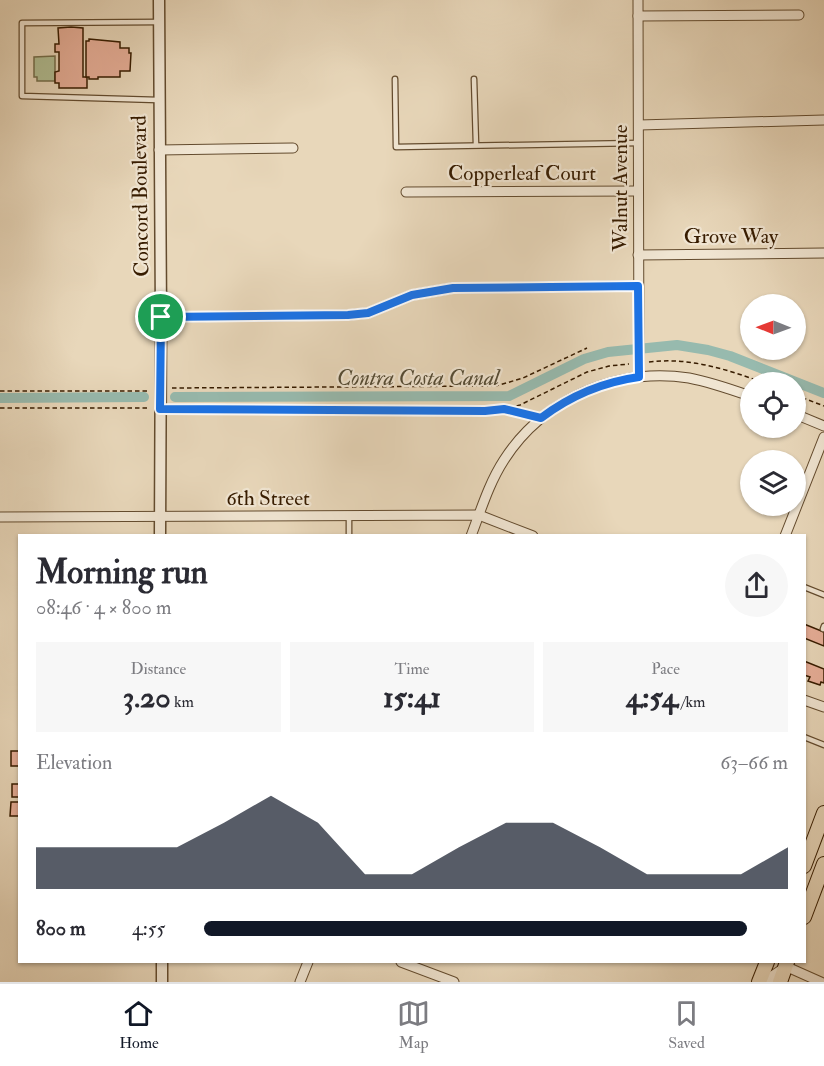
<!DOCTYPE html>
<meta charset="utf-8">
<style>
:root{--surface:#fff;--page:#f7f7f7;--text:#2b2b33;--muted:#7c7c81;--line:#e1e1e2;--accent:#111827}
body{margin:0;font-family:"IM FELL Double Pica",serif;background:var(--page);color:var(--text);height:100vh;display:flex;flex-direction:column;font-size:22px;white-space:nowrap}
*{box-sizing:border-box;margin:0}
p{font-size:20px;color:var(--muted)}
.icon{flex:none;width:33px;height:33px;fill:none;stroke:currentColor;stroke-width:2;stroke-linecap:round;stroke-linejoin:round}
.map{position:relative;flex:1;overflow:hidden}
.drawer{position:absolute;left:18px;top:534px;width:788px;height:429px;display:flex;flex-direction:column;background:var(--surface);border-radius:0px;box-shadow:0 2px 4px #0004}
.drawer>*{flex:none}
.needle{width:39px;rotate:271deg}
.fabs{position:absolute;left:740px;top:294px;display:grid;gap:12px}
.fabs a{display:grid;place-items:center;width:66px;height:66px;border-radius:50%;background:var(--surface);box-shadow:0 2px 4px #0004;font-size:30px}
.pin{position:absolute;display:grid;place-items:center;width:51px;height:51px;color:#fff;margin:-26px;border:3px solid #fff;border-radius:50%;box-shadow:0 2px 6px #0007}
.round{display:grid;place-items:center;flex:none;width:63px;height:63px;border-radius:32px;background:var(--page)}
.summary{display:flex;align-items:center;justify-content:space-between;height:102px;padding:0 18px}
h1{font-size:33px;font-weight:700;line-height:45px}
.stats{display:grid;grid-template-columns:repeat(3,1fr);gap:9px;height:102px;padding:6px 18px}
.stats div{display:grid;align-content:center;border-radius:0px;background:var(--page);text-align:center}
.stats b{font-size:30px;font-weight:700}
.stats small{font-size:16px;font-weight:400}
.stats p{font-size:16px}
.chart{height:168px;padding:12px 18px}
.chart p{display:flex;justify-content:space-between}
.chart svg{width:100%;height:108px;margin-top:6px;fill:var(--accent);opacity:.7}
ul{padding:0 18px;list-style:none;font-size:20px}
li{display:grid;grid-template-columns:96px 72px 1fr;align-items:center;height:45px}
li i{height:15px;border-radius:8px;background:var(--accent)}
.dock{display:flex;justify-content:space-around;align-items:center;height:84px;border-top:2px solid var(--line);background:var(--surface);font-size:16px;color:var(--muted)}
.dock a{display:grid;justify-items:center;gap:3px}
.dock .on{color:var(--accent)}
.map>svg:first-child{display:block}
.green{fill:#b1bf94;stroke:#746e4a;stroke-width:1.5}
.lines{fill:none;stroke-linecap:round;stroke-linejoin:round}
.canal{stroke:#97baae;stroke-width:10}
.building{fill:#e7af99;stroke:#371c00;stroke-width:1.5}
.service-casing{stroke:#634b2e;stroke-width:7}
.minor-casing{stroke:#634b2e;stroke-width:11}
.tertiary-casing{stroke:#634b2e;stroke-width:13}
.primary-casing{stroke:#371c00;stroke-width:16}
.path{stroke:#371c00;stroke-width:1.5;stroke-dasharray:4.5 3;stroke-linecap:butt}
.service{stroke:#f0e5d2;stroke-width:4.5}
.minor{stroke:#f0e5d2;stroke-width:9}
.tertiary{stroke:#f0e5d2;stroke-width:10}
.primary{stroke:#e8d7ba;stroke-width:14}
.route-casing{stroke:#fff;stroke-width:12}
.route{stroke:#1a73e8;stroke-width:8}
.labels{text-anchor:middle;stroke-width:4.5;stroke-linejoin:round;paint-order:stroke}
.street-label{font-size:21px;fill:#371c00;stroke:#f0e5d2}
.water-label{font-size:22px;font-style:italic;fill:#544b34;stroke:#f0e5d2}
</style>
<div class="map">
<svg width="824" height="982" viewBox="0 0 824 982">
<rect width="100%" height="100%" fill="#e8d7ba"/>
<filter id="stains"><feTurbulence type="fractalNoise" baseFrequency=".00333" numOctaves="4"/><feColorMatrix values="0 0 0 0 .2 0 0 0 0 .09 0 0 0 0 .02 0 0 0 .5 -.17"/></filter>
<radialGradient id="worn" r=".72"><stop offset=".6" stop-color="#630" stop-opacity="0"/><stop offset="1" stop-color="#630" stop-opacity=".3"/></radialGradient>
<!-- green -->
<path class="green" d="M55 56V81H37V77H34V57Z"/>
<g class="lines">
<!-- canal -->
<g class="canal">
<path d="M175 397 509 396 584 359 608 352 677 345 708 350 730 356 824 393"/>
<path d="M0 398 144 397"/>
</g>
</g>
<!-- building -->
<g class="building">
<path d="M71 27 83 28V77H87V88H59V83H55V72L59 71V52H55V44H59L58 28Z"/>
<path d="M89 39 120 42V48H129V53H131L130 71H120V77H98V79H89V77H86V41H89Z"/>
<path d="M804 624 824 632V646L804 638Z"/>
<path d="M804 661 824 669V683L821 682 820 685 808 681 810 677 804 675Z"/>
<rect x="11" y="751" width="9" height="15"/>
<path d="M19 776 20 797H12V784H19Z"/>
<path d="M11 802H20V816H10Z"/>
</g>
<g class="lines">
<!-- service casing -->
<g class="service-casing">
<g id="service">
<path d="M395 79 396 147 639 143"/>
<path d="M474 79 476 145"/>
<path d="M158 100 22 96V23L159 22"/>
<path d="M349 516V536"/>
<path d="M804 587 824 595"/>
<path d="M823 629 824 626"/>
<path d="M804 737 824 745"/>
</g>
</g>
<!-- minor casing -->
<g class="minor-casing">
<g id="minor">
<path d="M638 0 639 377"/>
<path d="M638 16 799 15"/>
<path d="M639 125 824 120"/>
<path d="M159 150 293 148"/>
<path d="M406 192 638 191"/>
<path d="M638 255 824 253"/>
<path d="M161 317 348 315 368 313 412 295 453 288 638 286"/>
<path d="M795 414 824 426"/>
<path d="M0 517 479 515 533 536"/>
<path d="M471 536C481 510 489 483 504 460 543 399 617 367 689 378 710 382 730 389 750 396"/>
<path d="M785 536 824 437"/>
<path d="M804 700 824 707"/>
<path d="M401 962 454 982"/>
<path d="M785 966 821 982"/>
<path d="M300 982 308 962"/>
<path d="M770 982 772 976 784 968"/>
</g>
</g>
<!-- tertiary casing -->
<g class="tertiary-casing">
<g id="tertiary">
<path d="M159 0 161 317 160 536"/>
<path d="M162 962V982"/>
</g>
</g>
<!-- primary casing -->
<g class="primary-casing">
<g id="primary">
<path d="M804 866 824 813"/>
<path d="M804 917 824 864"/>
<path d="M759 982 767 962"/>
<path d="M780 982 787 962"/>
</g>
</g>
<!-- path -->
<g class="path">
<path d="M649 362C689 357 725 369 762 382"/>
<path d="M172 388 496 386 523 378 587 348"/>
<path d="M0 391H149"/>
<path d="M795 395 824 406"/>
<path d="M0 408H149"/>
<path d="M172 409 485 410 504 409 520 405 587 372 609 366 629 364"/>
<path d="M505 409 530 415"/>
</g>
<!-- service -->
<use href="#service" class="service"/>
<!-- minor -->
<use href="#minor" class="minor"/>
<!-- tertiary -->
<use href="#tertiary" class="tertiary"/>
<!-- primary -->
<use href="#primary" class="primary"/>
</g>
<g class="lines">
<!-- route casing -->
<g class="route-casing">
<path id="route" d="M638 286 639 377C603 382 570 396 541 418L504 409 485 411 160 409 161 317 348 315 368 313 412 295 453 288Z"/>
</g>
<!-- route -->
<use href="#route" class="route"/>
</g>
<g class="labels">
<!-- street labels -->
<g class="street-label">
<text x="522" y="180">Copperleaf Court</text>
<text transform="translate(620 188) rotate(-90)" y="7">Walnut Avenue</text>
<text transform="translate(140 196) rotate(-91)" y="7">Concord Boulevard</text>
<text x="731" y="243">Grove Way</text>
<text x="268" y="505">6th Street</text>
</g>
<!-- water labels -->
<g class="water-label">
<text x="418" y="385">Contra Costa Canal</text>
</g>
</g>
<rect width="100%" height="100%" filter="url(#stains)"/>
<rect width="100%" height="100%" fill="url(#worn)"/>
</svg>
<div class="fabs">
<a><svg class="needle" viewBox="-14 -14 28 28"><path d="M0-13l5 13h-10z" fill="#e53935"/><path d="M0 13l5-13h-10z" fill="#7c7c81"/></svg></a>
<a><svg class="icon" aria-label="locate" viewBox="0 0 24 24"><circle cx="12" cy="12" r="6"/><path d="M12 2v4M12 18v4M2 12h4M18 12h4"/></svg></a>
<a><svg class="icon" aria-label="layers" viewBox="0 0 24 24"><path d="M12 4l9 5-9 5-9-5zM3 14l9 5 9-5"/></svg></a>
</div>
<div class="pin" style="left:161px;top:317px;background:#1e9e55"><svg class="icon" aria-label="arrive" viewBox="0 0 24 24"><path d="M6 21V4h12l-3 4 3 4H6"/></svg></div>
<section class="drawer">
<div class="summary"><div><h1>Morning run</h1><p>08:46 · 4 × 800 m</p></div><a class="round"><svg class="icon" aria-label="share" viewBox="0 0 24 24"><path d="M12 15V3M7 8l5-5 5 5M5 13v7h14v-7"/></svg></a></div>
<div class="stats">
<div><p>Distance</p><b>3.20<small> km</small></b></div>
<div><p>Time</p><b>15:41</b></div>
<div><p>Pace</p><b>4:54<small> /km</small></b></div>
</div>
<div class="chart"><p><span>Elevation</span>63–66 m</p>
<svg viewBox="0 0 160 44" preserveAspectRatio="none"><path d="M0 44V27L10 27L20 27L30 27L40 17L50 6L60 17L70 38L80 38L90 27L100 17L110 17L120 27L130 38L140 38L150 38L160 27V44z"/></svg>
</div>
<ul>
<li><b>800 m</b>4:55<i style="width:93%"></i></li>
</ul>
</section>
</div>
<nav class="dock">
<a class="on"><svg class="icon" aria-label="home" viewBox="0 0 24 24"><path d="M3 11l9-7 9 7M6 9v11h12V9"/></svg>Home</a>
<a><svg class="icon" aria-label="map" viewBox="0 0 24 24"><path d="M3 6l6-2 6 2 6-2v14l-6 2-6-2-6 2zM9 4v14M15 6v14"/></svg>Map</a>
<a><svg class="icon" aria-label="saved" viewBox="0 0 24 24"><path d="M7 4h10v16l-5-4-5 4z"/></svg>Saved</a>
</nav>
